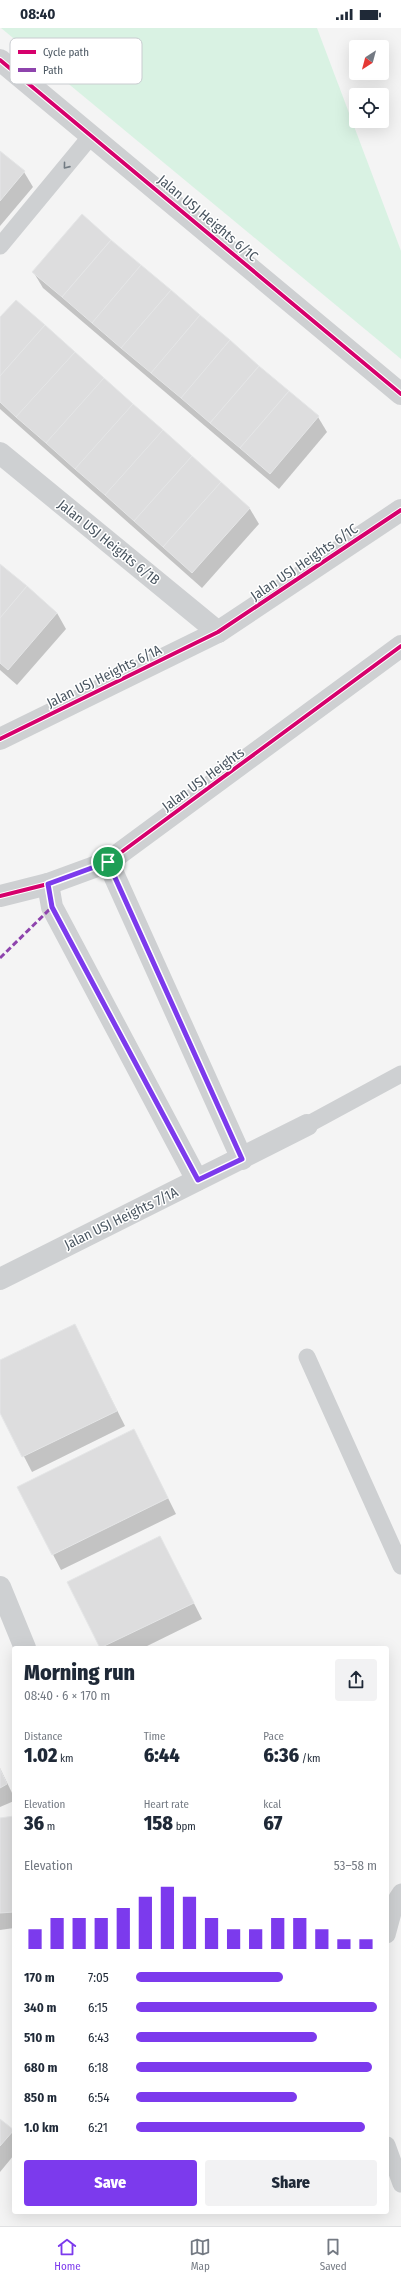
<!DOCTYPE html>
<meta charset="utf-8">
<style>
:root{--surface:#fff;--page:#f2f2f3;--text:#1f2937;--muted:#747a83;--line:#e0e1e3;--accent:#7c3aed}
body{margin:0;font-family:"Fira Sans Condensed",sans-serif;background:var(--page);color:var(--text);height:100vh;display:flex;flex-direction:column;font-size:15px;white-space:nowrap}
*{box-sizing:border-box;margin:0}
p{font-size:13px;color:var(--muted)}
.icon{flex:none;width:22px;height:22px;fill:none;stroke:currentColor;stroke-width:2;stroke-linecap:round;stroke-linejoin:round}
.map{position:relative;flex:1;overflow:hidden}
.drawer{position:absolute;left:12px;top:1618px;width:377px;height:568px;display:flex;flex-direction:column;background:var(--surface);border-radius:4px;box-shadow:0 4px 16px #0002}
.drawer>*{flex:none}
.needle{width:26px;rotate:216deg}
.buttons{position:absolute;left:349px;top:12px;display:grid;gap:8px}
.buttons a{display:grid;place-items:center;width:40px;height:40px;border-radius:4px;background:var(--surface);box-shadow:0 4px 16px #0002;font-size:20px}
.pin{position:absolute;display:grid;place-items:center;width:34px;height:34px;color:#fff;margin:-17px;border:2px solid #fff;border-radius:50%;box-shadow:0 1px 4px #0007}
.round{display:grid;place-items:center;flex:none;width:42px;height:42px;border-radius:4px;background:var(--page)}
.summary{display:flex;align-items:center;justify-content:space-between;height:68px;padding:0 12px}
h1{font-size:22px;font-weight:800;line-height:30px}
.metrics{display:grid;grid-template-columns:repeat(3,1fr);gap:6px;height:68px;padding:4px 12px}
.metrics div{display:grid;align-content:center}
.metrics b{font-size:20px;font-weight:800}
.metrics small{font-size:11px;font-weight:400}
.metrics p{font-size:11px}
.chart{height:112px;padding:8px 12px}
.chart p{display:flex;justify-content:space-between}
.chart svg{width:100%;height:72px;margin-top:4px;stroke:var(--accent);stroke-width:6}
.action{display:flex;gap:8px;margin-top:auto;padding:8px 12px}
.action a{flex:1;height:46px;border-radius:4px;background:var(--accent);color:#fff;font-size:16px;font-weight:800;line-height:46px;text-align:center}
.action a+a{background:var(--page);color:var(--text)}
ul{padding:0 12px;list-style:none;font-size:13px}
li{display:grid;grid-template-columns:64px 48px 1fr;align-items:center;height:30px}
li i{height:10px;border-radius:5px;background:var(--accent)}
.status{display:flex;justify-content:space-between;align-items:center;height:28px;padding:0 20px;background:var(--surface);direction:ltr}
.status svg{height:11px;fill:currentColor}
.tab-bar{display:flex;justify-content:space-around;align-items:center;height:56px;border-top:1px solid var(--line);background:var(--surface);font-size:11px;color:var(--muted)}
.tab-bar a{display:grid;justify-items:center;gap:2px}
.tab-bar .selected{color:var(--accent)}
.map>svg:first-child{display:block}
.green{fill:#d9f2e3}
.shadow{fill:#0003}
.building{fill:#ddddde;stroke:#e5e6e7}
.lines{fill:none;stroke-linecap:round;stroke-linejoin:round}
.lane{stroke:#ced0d2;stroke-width:17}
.street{stroke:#ced0d2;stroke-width:22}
.quiet{stroke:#8e44ad;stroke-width:3;stroke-dasharray:6 3;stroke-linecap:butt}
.cycleway-casing{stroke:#fff;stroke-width:6}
.cycleway{stroke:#d6006c;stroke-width:4}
.oneway{stroke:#727b83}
.route-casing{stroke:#fff;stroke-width:8}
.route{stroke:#7c3aed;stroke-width:5}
.labels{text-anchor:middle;stroke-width:3;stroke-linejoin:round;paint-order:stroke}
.street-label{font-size:14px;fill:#4a5661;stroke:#fff}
.key{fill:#fff;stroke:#c9ccd0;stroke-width:1}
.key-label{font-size:11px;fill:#4a5661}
</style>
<div class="status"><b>08:40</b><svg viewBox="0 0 49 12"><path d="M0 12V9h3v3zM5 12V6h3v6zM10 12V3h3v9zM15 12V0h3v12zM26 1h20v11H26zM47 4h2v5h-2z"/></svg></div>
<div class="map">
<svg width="401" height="2198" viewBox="0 0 401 2198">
<rect width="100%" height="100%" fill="#f4f4f4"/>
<!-- green -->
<path class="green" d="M1 0H317L401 223V331Z"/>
<!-- shadow -->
<g class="shadow">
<path d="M0 124 24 144 33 159 0 198Z"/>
<path d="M34 245 318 389 327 404 279 461 43 260Z"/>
<path d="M16 273 250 481 259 496 202 560 0 381V291Z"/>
<path d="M0 537 57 585 66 601 17 657 0 642Z"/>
<path d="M74 1297 125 1398 32 1444 0 1382V1334Z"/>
<path d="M134 1402 176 1486 61 1542 18 1459Z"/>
<path d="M160 1509 202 1591 143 1620H101L68 1554Z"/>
<path d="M0 1740 14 1769V1773L0 1779Z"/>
<path d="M14 1789V1900L0 1902V1791Z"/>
<path d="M0 2092 14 2105V2127L0 2144Z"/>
</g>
<!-- building -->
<g class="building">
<path d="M0 123 25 143 0 173Z"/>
<path d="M82 186 111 212 62 269 32 244Z"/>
<path d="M111 212 141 237 92 295 62 269Z"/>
<path d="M141 237 171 262 121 320 92 295Z"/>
<path d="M171 262 200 287 151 345 121 320Z"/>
<path d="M16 272 45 297 0 348V289Z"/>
<path d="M200 287 230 312 181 370 151 345Z"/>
<path d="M45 297 75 324 16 389 0 374V348Z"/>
<path d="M230 312 259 338 210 395 181 370Z"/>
<path d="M75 324 104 350 46 415 16 389Z"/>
<path d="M259 338 289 363 240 420 210 395Z"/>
<path d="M104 350 133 376 75 441 46 415Z"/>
<path d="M289 363 319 388 270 446 240 420Z"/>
<path d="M133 376 163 402 105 467 75 441Z"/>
<path d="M163 402 192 428 134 493 105 467Z"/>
<path d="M192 428 221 454 163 519 134 493Z"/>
<path d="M221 454 250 480 192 545 163 519Z"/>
<path d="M0 536 27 558 0 590Z"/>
<path d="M27 558 57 585 8 642 0 635V590Z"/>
<path d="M75 1296 117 1383 22 1429 0 1385V1332Z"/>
<path d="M134 1401 168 1470 52 1527 17 1459Z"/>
<path d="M160 1508 194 1575 100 1620 67 1554Z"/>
<path d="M0 1741 7 1756 0 1760Z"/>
<path d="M14 1788V1884L0 1885V1790Z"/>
<path d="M0 2091 14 2102 0 2118Z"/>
</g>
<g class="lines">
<!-- lane -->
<g class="lane">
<path d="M0 218 91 108"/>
<path d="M307 1097 401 1046"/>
<path d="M307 1329 401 1538"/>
<path d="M387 1907 397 1870 401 1864"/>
<path d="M387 2117 401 2156"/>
</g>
<!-- street -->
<g class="street">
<path d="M0 32 401 366"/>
<path d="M0 425 218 604"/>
<path d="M0 711 218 604 401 482"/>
<path d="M108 834 242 1131"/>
<path d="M48 856 52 879 197 1152"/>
<path d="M0 868 48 856 108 834 401 618"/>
<path d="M0 1251 307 1097"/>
<path d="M0 1559 25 1620"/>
</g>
<!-- quiet -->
<path class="quiet" d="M0 930 52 879"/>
<!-- cycleway casing -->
<g class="cycleway-casing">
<g id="cycleway">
<path d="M0 32 401 366"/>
<path d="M0 711 218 604 401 482"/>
<path d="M0 868 48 856 108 834 401 618"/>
</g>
</g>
<!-- cycleway -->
<use href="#cycleway" class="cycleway"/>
</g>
<!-- one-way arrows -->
<defs><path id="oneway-chevron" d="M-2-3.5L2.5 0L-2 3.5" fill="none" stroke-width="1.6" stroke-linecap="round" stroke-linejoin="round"/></defs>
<use class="oneway" href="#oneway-chevron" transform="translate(66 138) rotate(129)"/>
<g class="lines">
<!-- route casing -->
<g class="route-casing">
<path id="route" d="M108 834 242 1131 198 1152 52 879 48 856Z"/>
</g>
<!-- route -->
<use href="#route" class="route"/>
</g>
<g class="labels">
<!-- street labels -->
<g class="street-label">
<text transform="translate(208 190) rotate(40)" y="5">Jalan USJ Heights 6/1C</text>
<text transform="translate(109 514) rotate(39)" y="5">Jalan USJ Heights 6/1B</text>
<text transform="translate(304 534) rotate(-34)" y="5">Jalan USJ Heights 6/1C</text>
<text transform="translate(104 648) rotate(-26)" y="5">Jalan USJ Heights 6/1A</text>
<text transform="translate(203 751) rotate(-36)" y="5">Jalan USJ Heights</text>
<text transform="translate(121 1190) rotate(-26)" y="5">Jalan USJ Heights 7/1A</text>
</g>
</g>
<!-- legend -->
<rect x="10" y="10" width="132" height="46" rx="6" class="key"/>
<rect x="18" y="22" width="18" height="4" fill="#d6006c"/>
<rect x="18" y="40" width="18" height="4" fill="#8e44ad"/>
<g class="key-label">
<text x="43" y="28">Cycle path</text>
<text x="43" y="46">Path</text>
</g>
</svg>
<div class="buttons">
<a><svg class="needle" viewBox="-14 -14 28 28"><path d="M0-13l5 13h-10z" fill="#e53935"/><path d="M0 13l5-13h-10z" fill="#747a83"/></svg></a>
<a><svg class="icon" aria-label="locate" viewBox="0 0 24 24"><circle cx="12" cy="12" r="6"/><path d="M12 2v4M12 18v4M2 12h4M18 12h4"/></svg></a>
</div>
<div class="pin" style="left:108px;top:834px;background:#1e9e55"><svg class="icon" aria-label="arrive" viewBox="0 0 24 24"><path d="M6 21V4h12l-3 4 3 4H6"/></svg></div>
<section class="drawer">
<div class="summary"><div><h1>Morning run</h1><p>08:40 · 6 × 170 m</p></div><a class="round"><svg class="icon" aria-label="share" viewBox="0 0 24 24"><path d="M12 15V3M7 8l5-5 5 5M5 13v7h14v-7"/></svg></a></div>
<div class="metrics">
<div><p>Distance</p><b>1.02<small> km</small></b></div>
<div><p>Time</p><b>6:44</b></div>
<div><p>Pace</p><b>6:36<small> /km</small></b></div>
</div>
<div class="metrics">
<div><p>Elevation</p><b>36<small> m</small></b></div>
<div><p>Heart rate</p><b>158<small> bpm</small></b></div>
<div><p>kcal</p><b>67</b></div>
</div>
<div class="chart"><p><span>Elevation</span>53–58 m</p>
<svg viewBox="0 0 160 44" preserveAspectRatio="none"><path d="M5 44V32M15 44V25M25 44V25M35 44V25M45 44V19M55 44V12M65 44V6M75 44V12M85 44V25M95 44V32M105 44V32M115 44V25M125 44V25M135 44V32M145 44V38M155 44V38"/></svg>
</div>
<ul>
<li><b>170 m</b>7:05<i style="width:61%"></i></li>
<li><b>340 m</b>6:15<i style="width:100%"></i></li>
<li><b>510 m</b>6:43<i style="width:75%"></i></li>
<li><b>680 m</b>6:18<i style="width:98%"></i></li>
<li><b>850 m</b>6:54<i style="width:67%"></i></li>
<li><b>1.0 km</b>6:21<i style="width:95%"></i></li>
</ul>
<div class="action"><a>Save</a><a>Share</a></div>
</section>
</div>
<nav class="tab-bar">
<a class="selected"><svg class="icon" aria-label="home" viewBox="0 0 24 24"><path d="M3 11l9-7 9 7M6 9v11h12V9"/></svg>Home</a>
<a><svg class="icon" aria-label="map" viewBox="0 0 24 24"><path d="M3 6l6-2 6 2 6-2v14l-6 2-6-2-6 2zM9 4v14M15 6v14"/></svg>Map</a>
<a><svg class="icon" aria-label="saved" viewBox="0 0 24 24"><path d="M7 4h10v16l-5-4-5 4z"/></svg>Saved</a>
</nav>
